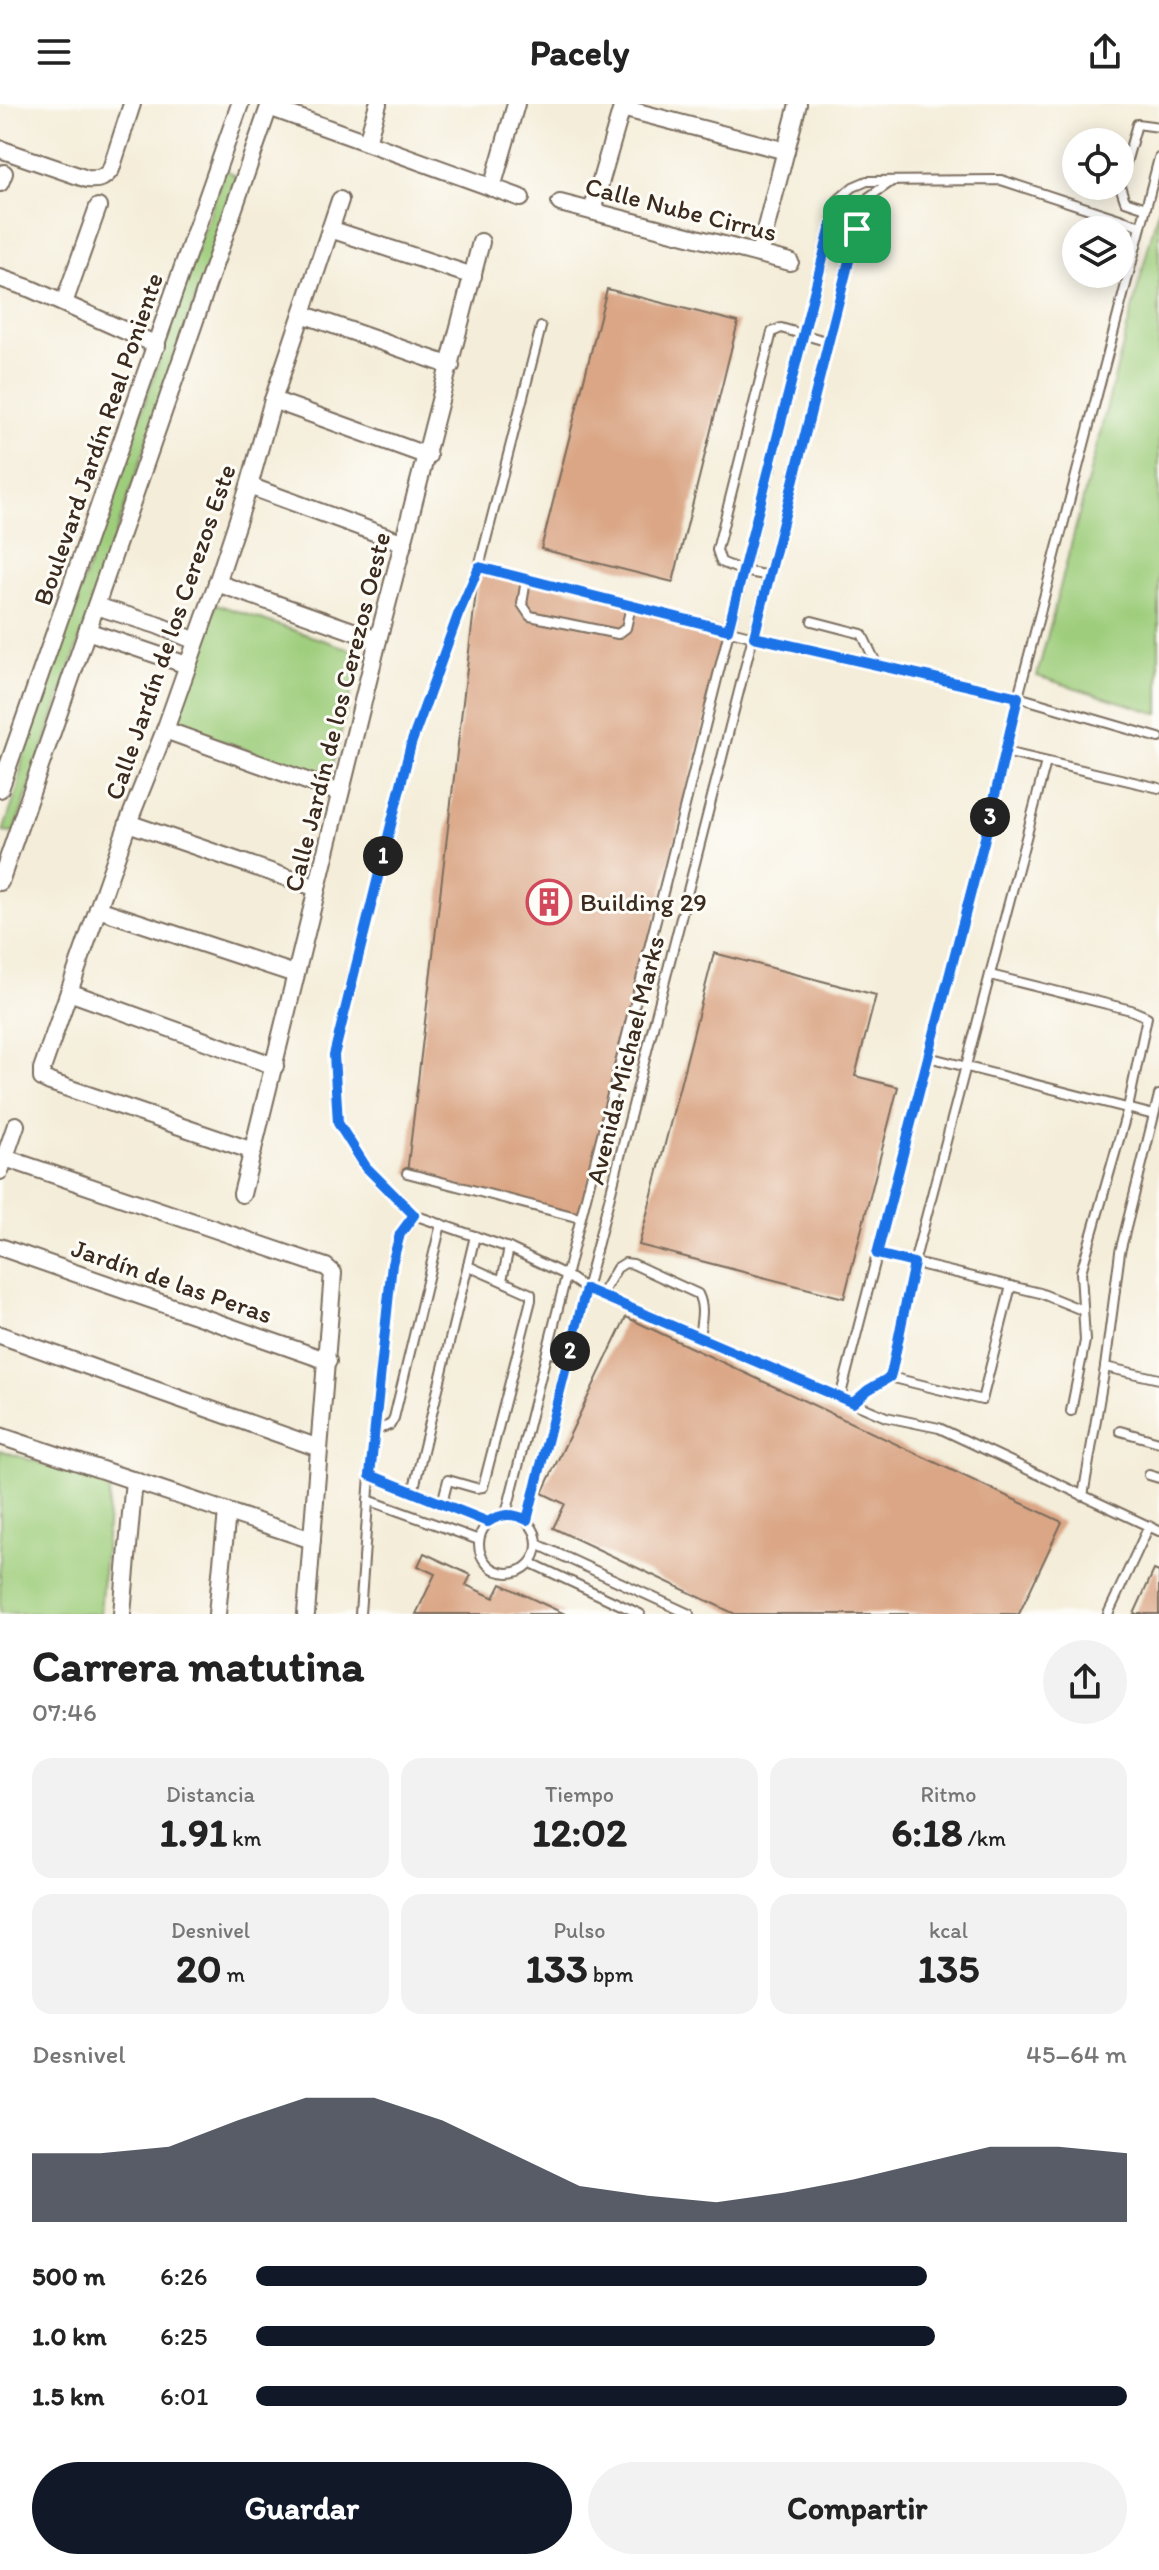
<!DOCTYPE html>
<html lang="es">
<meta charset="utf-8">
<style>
:root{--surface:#fff;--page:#f2f2f2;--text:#222;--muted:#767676;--accent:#111827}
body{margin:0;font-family:Itim,sans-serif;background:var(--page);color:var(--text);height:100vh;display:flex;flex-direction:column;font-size:30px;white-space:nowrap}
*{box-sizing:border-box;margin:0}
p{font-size:26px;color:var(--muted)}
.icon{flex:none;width:44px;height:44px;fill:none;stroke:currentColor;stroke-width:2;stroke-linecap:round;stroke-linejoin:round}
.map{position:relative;height:1510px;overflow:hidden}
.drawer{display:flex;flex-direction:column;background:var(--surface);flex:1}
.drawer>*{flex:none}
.controls{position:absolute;left:1062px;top:24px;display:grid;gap:16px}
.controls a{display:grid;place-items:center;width:72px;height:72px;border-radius:50%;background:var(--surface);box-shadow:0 4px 20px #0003;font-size:40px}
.pin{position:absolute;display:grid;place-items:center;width:68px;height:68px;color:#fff;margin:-34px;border-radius:16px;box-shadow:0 4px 12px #0006}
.km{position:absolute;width:40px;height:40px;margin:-20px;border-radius:50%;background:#222;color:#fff;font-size:22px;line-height:40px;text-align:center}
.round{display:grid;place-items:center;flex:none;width:84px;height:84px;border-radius:42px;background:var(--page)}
.headline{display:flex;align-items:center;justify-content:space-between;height:136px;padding:0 32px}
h1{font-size:44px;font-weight:700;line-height:60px}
.stats{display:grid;grid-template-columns:repeat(3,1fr);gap:12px;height:136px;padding:8px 32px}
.stats div{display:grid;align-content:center;border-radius:20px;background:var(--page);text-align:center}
.stats b{font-size:40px;font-weight:700}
.stats small{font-size:22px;font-weight:400}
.stats p{font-size:22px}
.chart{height:224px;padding:16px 32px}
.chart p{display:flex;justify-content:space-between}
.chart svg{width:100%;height:144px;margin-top:8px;fill:var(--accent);opacity:.7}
.cta{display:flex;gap:16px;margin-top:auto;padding:16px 32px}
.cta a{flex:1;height:92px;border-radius:48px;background:var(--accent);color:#fff;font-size:32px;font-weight:700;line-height:92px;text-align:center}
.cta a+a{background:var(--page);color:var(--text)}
ul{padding:0 32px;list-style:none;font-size:26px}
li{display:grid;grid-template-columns:128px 96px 1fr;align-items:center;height:60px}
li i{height:20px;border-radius:10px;background:var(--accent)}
header{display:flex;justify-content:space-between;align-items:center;height:104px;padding:0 32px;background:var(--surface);font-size:36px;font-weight:700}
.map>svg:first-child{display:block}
.green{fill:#9ecd7b;stroke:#6c7c4c;stroke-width:2}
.building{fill:#daa685}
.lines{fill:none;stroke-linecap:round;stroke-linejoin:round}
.lane-casing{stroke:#7c6e5f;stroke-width:12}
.street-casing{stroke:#7c6e5f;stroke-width:20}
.lane{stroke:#fff;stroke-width:8}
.street{stroke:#fff;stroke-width:16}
.route-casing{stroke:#fff;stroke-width:16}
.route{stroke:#1a73e8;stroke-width:10}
.labels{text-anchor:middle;stroke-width:6;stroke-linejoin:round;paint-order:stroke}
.street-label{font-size:26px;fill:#3b2a1e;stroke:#fdfcf7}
.poi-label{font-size:26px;fill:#3b2a1e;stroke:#fdfcf7;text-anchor:start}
</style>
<header><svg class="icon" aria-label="menu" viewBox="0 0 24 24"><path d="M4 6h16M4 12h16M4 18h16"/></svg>Pacely<svg class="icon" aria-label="share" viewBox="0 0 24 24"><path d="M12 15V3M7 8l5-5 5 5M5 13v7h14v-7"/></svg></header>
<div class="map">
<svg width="1159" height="1510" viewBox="0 0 1159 1510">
<rect width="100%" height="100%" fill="#fdfcf7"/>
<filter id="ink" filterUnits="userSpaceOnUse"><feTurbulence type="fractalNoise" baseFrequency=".0125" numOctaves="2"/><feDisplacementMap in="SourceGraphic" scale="16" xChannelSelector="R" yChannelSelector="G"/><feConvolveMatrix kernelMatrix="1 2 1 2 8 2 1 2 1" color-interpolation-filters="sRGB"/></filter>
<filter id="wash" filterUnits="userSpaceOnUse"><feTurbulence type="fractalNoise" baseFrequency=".006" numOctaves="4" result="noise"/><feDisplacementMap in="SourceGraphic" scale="32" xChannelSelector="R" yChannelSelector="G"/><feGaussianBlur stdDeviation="1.8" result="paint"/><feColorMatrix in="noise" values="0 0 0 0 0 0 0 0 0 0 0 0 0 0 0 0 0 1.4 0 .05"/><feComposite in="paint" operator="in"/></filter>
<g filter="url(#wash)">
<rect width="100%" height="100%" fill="#f4edd9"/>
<!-- green -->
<g class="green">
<path d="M225 65 237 73 14 729 3 728 18 684 22 656Z"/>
<path d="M1159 102V610L1037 572Z"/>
<path d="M216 500 361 549 329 675 175 620Z"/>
<path d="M0 1346 110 1382 100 1510 0 1509Z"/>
</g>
<g id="blocks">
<!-- building -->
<g class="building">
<path d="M607 185 738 218 673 478 541 445Z"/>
<path d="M479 463 728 526 580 1114 407 1069Z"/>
<path d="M714 849 876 891 855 972 898 983 844 1194 639 1141Z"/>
<path d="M626 1213 1062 1418 1019 1510H735L553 1424 565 1400 542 1389Z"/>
<path d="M424 1449 471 1471 466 1481 494 1494 501 1480 565 1510H416L435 1470 418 1462Z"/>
<path d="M1154 1466 1159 1468V1510H1134Z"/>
</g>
</g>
</g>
<g filter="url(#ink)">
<use href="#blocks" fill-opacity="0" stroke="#7c6e5f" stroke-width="2"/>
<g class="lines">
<!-- lane casing -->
<g class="lane-casing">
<g id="lane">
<path d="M1120 80 1137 20 1159 23"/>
<path d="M1120 82 1125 97 1146 104"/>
<path d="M831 122 857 125"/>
<path d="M479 463 541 223"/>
<path d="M770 472 743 467 721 458 717 446 772 228 781 224 829 238"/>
<path d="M526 476 522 500 530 512 618 530 626 524 631 502"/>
<path d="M812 517 862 530 877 561"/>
<path d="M1159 634 1018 593 754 533 479 463 458 511 411 640 334 951 338 1019 366 1063 414 1111 509 1144 566 1171 586 1185 886 1313 939 1324 1159 1427"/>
<path d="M1005 648 1159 684"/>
<path d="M990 871 1131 906 1147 913 1128 1004 1081 1168 1085 1237 1071 1307"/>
<path d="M928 953 1154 1011"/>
<path d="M407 1069 580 1114"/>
<path d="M877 1150 1040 1189 1082 1206"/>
<path d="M502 1176 509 1144"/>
<path d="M601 1191 617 1164 625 1159 633 1160 698 1190C705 1204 701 1217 699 1233"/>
<path d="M547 1248 569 1254"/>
<path d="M1105 1263 1159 1275"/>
<path d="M890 1273 914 1159 1046 658"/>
<path d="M840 1294 985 734 1018 593 1159 54"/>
<path d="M853 1299 868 1286 890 1273 982 1296 1011 1182"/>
<path d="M375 1326 390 1321 394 1314 441 1120"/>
<path d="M1120 1327 1159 1338"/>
<path d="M370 1371 488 1418"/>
<path d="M1149 1371 1159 1374"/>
<path d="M413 1388 475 1132"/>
<path d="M1083 1392 1105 1263 1120 1148 1159 991"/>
<path d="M368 1396 479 1436"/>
<path d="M442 1399 448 1376 476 1384 483 1383 531 1196V1190L468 1162"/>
<path d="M506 1410 838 96 853 83 867 77 1001 76 1141 122"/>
<circle cx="508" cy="1440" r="29"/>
<path d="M527 1416 860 114 869 93 892 77"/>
<path d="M539 1441 689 1510"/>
<path d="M531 1459 640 1510"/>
<path d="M360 1510 370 1371 392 1160 400 1130 414 1111"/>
<path d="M1108 1510 1149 1422"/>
</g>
</g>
<!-- street casing -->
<g class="street-casing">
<g id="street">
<path d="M269 3 521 94"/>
<path d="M622 4 786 47"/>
<path d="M367 38 378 0"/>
<path d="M0 45 87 75C98 76 104 75 111 65L132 0"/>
<path d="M0 79 4 69"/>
<path d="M492 84 516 0"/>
<path d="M560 99 790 158"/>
<path d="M592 107 623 0"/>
<path d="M330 125 473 172"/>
<path d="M759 150 798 0"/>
<path d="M0 174 31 185 157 241"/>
<path d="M64 199 98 103"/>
<path d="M302 210 451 262"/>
<path d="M273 296 428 352"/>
<path d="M249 382 404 439"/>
<path d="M217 479 378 536"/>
<path d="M96 502 157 521 196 537"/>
<path d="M87 527 187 561"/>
<path d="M165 626 340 689"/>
<path d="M0 685 240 0"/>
<path d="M128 719 317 784"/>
<path d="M0 778 270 0"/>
<path d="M98 805 295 870"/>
<path d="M69 888 275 962"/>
<path d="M253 1047 50 978 42 974V965L128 719 165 626 217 479 249 382 273 296 340 96"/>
<path d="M5 1054 326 1163 333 1169 306 1510"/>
<path d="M0 1067 16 1021"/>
<path d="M242 1090 378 536 481 138"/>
<path d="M0 1143 328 1257"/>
<path d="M0 1231 319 1344"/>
<path d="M0 1332 312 1436"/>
<path d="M122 1510 134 1376"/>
<path d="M217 1510 227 1408"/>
</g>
</g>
<!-- lane -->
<use href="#lane" class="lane"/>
<!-- street -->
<use href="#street" class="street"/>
</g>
</g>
<g class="lines" filter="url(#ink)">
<!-- route casing -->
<g class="route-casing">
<path id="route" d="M831 122 857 125 754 533 1018 593 985 734 877 1150 914 1159 892 1266 890 1273 868 1286 853 1299 586 1185 527 1416C513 1409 502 1409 488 1418L370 1371 392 1160 400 1130 414 1111 366 1063 338 1019 334 951 411 640 458 511 479 463 728 526Z"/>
</g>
<!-- route -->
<use href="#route" class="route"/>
</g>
<!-- icons -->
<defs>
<g id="building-ring" transform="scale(2.3)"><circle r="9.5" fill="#fdfcf7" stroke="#d1495b" stroke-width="1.5"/><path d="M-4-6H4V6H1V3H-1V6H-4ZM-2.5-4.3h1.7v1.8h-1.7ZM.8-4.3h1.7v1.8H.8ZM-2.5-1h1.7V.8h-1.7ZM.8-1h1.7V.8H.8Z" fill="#d1495b"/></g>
</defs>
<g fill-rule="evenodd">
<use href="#building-ring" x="549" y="798"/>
</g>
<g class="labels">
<!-- street labels -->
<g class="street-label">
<text transform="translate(681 105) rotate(14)" y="9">Calle Nube Cirrus</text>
<text transform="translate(98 335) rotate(-71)" y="9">Boulevard Jardín Real Poniente</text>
<text transform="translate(170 528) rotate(-71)" y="9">Calle Jardín de los Cerezos Este</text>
<text transform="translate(337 608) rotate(-76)" y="9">Calle Jardín de los Cerezos Oeste</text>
<text transform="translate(625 956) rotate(-76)" y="9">Avenida Michael Marks</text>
<text transform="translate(172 1177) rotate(19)" y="9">Jardín de las Peras</text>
</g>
<!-- poi labels -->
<g class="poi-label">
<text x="580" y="807">Building 29</text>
</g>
</g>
</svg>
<div class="controls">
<a><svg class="icon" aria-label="locate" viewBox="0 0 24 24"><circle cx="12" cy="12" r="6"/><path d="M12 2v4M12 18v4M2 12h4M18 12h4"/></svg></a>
<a><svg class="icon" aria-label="layers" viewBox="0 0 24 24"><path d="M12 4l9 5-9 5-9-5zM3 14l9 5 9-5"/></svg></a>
</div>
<div class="pin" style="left:857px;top:125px;background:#1e9e55"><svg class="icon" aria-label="arrive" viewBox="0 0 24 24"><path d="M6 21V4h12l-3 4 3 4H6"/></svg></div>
<b class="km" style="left:383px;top:752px">1</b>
<b class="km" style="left:570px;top:1247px">2</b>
<b class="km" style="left:990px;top:713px">3</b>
</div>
<section class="drawer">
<div class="headline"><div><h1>Carrera matutina</h1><p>07:46</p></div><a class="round"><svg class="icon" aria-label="share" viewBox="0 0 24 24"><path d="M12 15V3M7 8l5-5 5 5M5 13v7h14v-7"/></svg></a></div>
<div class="stats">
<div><p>Distancia</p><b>1.91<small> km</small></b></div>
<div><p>Tiempo</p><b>12:02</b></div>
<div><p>Ritmo</p><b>6:18<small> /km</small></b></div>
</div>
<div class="stats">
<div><p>Desnivel</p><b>20<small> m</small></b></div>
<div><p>Pulso</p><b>133<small> bpm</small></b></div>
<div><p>kcal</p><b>135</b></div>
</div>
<div class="chart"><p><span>Desnivel</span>45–64 m</p>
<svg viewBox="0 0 160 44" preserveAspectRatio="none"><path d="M0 44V23L10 23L20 21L30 13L40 6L50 6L60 13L70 23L80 33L90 36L100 38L110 35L120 31L130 26L140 21L150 21L160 23V44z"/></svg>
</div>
<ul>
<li><b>500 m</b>6:26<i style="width:77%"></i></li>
<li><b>1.0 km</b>6:25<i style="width:78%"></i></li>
<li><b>1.5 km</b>6:01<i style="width:100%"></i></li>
</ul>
<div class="cta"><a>Guardar</a><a>Compartir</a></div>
</section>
